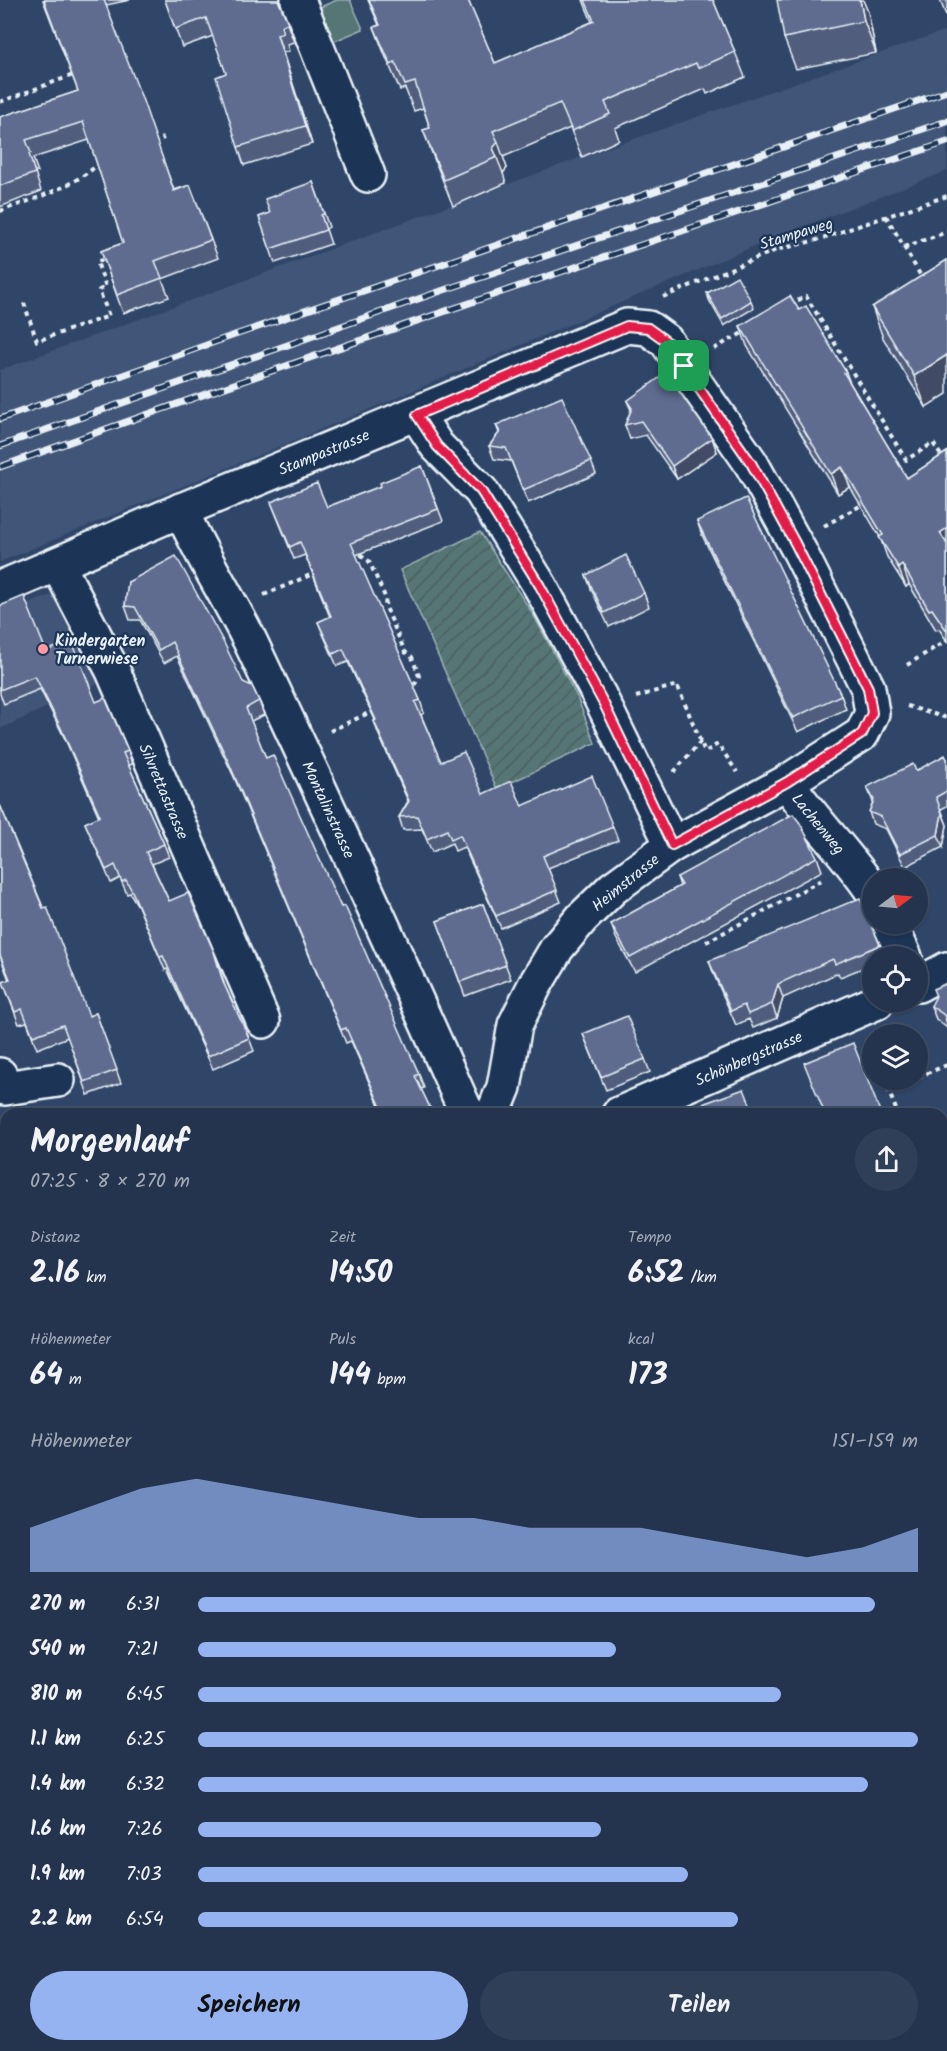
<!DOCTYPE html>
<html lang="de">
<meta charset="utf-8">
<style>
:root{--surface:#24344e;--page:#303f58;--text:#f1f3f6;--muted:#a3aab6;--line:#414f66;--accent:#95b2f1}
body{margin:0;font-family:Kalam,sans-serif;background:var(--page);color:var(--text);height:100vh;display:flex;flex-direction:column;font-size:22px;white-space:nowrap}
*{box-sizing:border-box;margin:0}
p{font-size:20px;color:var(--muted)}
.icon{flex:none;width:33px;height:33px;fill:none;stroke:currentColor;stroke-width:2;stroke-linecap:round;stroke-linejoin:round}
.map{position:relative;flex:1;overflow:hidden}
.sheet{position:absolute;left:0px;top:1108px;width:948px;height:944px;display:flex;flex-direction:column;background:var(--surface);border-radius:18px 18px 0 0;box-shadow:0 2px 4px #0004,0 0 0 2px var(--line)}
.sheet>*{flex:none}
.needle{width:39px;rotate:74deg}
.tools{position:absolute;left:862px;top:868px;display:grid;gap:12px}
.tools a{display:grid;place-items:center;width:66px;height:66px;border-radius:50%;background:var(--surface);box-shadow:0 2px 4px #0004,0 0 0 2px var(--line);font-size:30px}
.pin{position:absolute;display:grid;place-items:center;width:51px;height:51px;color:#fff;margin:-26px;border-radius:12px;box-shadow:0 3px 9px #0006}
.round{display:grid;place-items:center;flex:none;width:63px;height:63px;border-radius:32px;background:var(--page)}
.headline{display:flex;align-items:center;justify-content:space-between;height:102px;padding:0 30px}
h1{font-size:33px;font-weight:700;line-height:45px}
.metrics{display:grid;grid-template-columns:repeat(3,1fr);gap:9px;height:102px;padding:6px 30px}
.metrics div{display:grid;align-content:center}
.metrics b{font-size:30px;font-weight:700}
.metrics small{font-size:16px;font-weight:400}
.metrics p{font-size:16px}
.chart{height:168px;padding:12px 30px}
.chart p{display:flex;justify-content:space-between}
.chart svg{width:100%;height:108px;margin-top:6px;fill:var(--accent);opacity:.7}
.cta{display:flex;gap:12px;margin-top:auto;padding:12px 30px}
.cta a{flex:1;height:69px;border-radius:36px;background:var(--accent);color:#111;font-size:24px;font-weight:700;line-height:69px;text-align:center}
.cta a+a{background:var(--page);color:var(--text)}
ul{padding:0 30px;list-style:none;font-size:20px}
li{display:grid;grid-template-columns:96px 72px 1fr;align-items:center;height:45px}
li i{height:15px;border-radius:8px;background:var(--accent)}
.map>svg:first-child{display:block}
.built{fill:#415477}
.grass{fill:url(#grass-dots);stroke:#9eb4b6;stroke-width:1.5}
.park{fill:#557675;stroke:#9eb4b6;stroke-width:1.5}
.garden{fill:url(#garden-furrows);stroke:#9eb4b6;stroke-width:1.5}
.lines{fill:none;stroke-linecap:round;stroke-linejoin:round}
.minor-casing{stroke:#e8f1f8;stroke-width:38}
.major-casing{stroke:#e8f1f8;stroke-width:38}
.path{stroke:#e8f1f8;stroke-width:4;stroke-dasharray:4.5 4.5;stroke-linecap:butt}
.minor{stroke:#1d3557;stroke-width:33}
.major{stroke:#1d3557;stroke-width:33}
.rail-casing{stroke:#e8f1f8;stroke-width:7}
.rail{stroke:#1d3557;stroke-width:4.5;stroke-dasharray:14;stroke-linecap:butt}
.wall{fill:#515d7c;stroke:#e8f1f8;stroke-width:1.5}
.shaded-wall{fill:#424c65;stroke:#e8f1f8;stroke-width:1.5}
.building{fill:#5e6c90;stroke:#e8f1f8;stroke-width:1.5}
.route-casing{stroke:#fff;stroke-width:12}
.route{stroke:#e11d48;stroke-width:8}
.poi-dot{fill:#ff9aa2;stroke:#1d3557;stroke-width:2}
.labels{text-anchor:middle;stroke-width:4.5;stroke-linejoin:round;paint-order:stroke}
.street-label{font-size:16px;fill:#e8f1f8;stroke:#1d3557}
.poi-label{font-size:16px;font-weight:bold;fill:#e8f1f8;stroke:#1d3557;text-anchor:start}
</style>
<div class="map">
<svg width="947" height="2051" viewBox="0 0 947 2051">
<defs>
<pattern id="grass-dots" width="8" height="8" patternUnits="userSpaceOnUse" patternTransform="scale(1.5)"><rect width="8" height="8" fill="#557675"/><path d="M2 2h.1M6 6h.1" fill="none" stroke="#4e5f60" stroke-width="1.8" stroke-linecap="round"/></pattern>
<pattern id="garden-furrows" width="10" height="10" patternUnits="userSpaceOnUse" patternTransform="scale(1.5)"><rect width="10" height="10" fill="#557675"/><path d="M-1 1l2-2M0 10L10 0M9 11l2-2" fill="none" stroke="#4e5f60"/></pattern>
</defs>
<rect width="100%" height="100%" fill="#304668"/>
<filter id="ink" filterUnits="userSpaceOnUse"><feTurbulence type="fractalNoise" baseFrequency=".0167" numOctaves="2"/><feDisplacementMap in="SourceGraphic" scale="12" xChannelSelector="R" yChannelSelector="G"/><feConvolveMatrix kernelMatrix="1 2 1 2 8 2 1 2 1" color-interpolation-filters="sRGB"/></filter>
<g filter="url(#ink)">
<!-- built -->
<g class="built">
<path d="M947 30V171L783 234 351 417 0 562V370L582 157Z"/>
<path d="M62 591 101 682 0 729V615Z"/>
</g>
<!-- grass -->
<path class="grass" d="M947 1306V1857L942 1858V1309Z"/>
<!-- park -->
<g class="park">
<path d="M337 0H350L363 29 332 42 318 8Z"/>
<path d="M0 1450 6 1465V1479L0 1482Z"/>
</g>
<!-- garden -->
<path class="garden" d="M480 532 534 616 577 697 595 743 497 789 400 570Z"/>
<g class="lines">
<!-- minor casing -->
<g class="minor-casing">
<g id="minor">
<path d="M298 0 368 175"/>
<path d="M417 415 437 446 481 491 540 586 599 695 672 845"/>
<path id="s1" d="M181 510C201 556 229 598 251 643 324 797 395 951 464 1107L469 1114"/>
<path id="s2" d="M58 565 113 671 263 1021"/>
<path id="s3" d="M0 588C62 563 122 535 184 509 332 448 480 388 627 326L648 328 666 341 751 463 800 552 868 688 872 713 862 734 787 782 672 845 613 888 582 918 557 948 535 985 515 1025 504 1087 493 1114"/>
<path id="s4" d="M787 782C813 821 847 853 873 892"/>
<path d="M890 924 905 957"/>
<path d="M918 985 947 969"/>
<path d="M0 1075 5 1088 58 1080"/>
<path id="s5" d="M619 1114 877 1002"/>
<path d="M942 1877 947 1876"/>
<path d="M690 2046 693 2051"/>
</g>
</g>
<!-- major casing -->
<g class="major-casing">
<g id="major">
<path d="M942 1251 947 1249"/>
<path d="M0 1547 6 1544"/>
</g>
</g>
<!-- path -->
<g class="path">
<path d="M0 102 73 75"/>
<path d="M153 142 164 138"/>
<path d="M0 211C35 199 73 187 101 162"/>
<path d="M886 216 922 278"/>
<path d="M904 247 947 232"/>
<path d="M663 297 776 250 817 240 947 196"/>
<path d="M24 303 37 341 109 316 99 290 106 287 97 262 108 258"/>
<path d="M790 305 806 296 906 460 933 443 947 465"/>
<path d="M714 349 744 332"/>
<path d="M824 526 865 503"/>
<path d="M352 557 360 554 369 561 386 599 385 605 405 652 412 657 419 676 412 690"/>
<path d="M264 595 315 573"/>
<path d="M907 665 947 640"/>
<path d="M636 697 677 685 705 752 718 744 737 772"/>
<path d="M907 706 947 718"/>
<path d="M330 731 375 710"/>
<path d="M674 772 701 741"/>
<path d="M706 942 822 880"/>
<path d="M869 1042 873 1053"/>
<path d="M918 1077 947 1065"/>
<path d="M884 1080 898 1114"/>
<path d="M888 1090 912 1080"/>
</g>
<!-- minor -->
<use href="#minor" class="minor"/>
<!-- major -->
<use href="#major" class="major"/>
<!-- rail casing -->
<g class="rail-casing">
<g id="rail">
<path d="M0 419 226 338 947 91"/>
<path d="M0 446 441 291 947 121"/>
<path d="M0 467C314 354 631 248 947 142"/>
</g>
</g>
<!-- rail -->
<use href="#rail" class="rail"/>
</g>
<!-- wall -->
<g class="wall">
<path d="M43 0H130L106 5 174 190 190 185 218 258 162 279 169 297 123 313 101 251 123 243 89 140 33 158 38 172H35L41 191 0 207V117L78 91Z"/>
<path d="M165 0H280V5L294 42 287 44 289 51 283 53 312 144 244 165 238 147 226 73 213 36 182 47Z"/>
<path d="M368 0H468L495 63 592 22 583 0H713L735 52 745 77 707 94 705 89 615 128 619 140 582 157 570 128 503 157 507 168 503 173 506 183 453 206 433 156 423 130 430 128 423 108 414 111 405 88 400 90 384 53 374 27 379 25Z"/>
<path d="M940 0H947V18Z"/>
<path d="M868 12 876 53 796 69 784 38Z"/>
<path d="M313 182 329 227 326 229 331 244 275 263 259 217 270 213Z"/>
<path d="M947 260 926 407 883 338 872 307Z"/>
<path d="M707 293 751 301 754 308 724 326 709 300Z"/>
<path d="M799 310 846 372 850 383 907 478 947 452V641L939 629 936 630 909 584 906 587 887 557 880 537 850 487 838 494 747 346 740 326Z"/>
<path d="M627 401 712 438 717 452 677 479 646 435 630 439 625 425 631 410Z"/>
<path d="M496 425 591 461 596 474 528 503 511 461 494 459 489 446 499 433Z"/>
<path d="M422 466 443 521 356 555 420 700 424 713 421 715 441 762 483 794 522 806 613 827 618 840 548 868 561 902 501 928 464 847 455 851 452 843 432 852 422 829 403 830 399 817 408 801 378 733 374 721 375 720 348 662 337 666 323 634 318 622 330 617 305 555 294 559 271 502 327 507 381 486Z"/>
<path d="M697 521 841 695 846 709 798 732 702 535Z"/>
<path d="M586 575 644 593 649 607 609 627 591 589Z"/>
<path d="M128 582 243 682 259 701 264 715 251 721 266 758 341 907 419 1074 424 1088 421 1089 433 1114H383L351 1041 346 1043 234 777 177 656 164 663 140 620H130L125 606Z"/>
<path d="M0 606 96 702 128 751 132 764 129 766 164 844 169 857 152 864 169 901 214 952 225 986 249 1038 254 1051 213 1069 167 969 165 970 138 906 130 893 127 894 120 878 111 883 85 823 99 817 65 739 40 689 4 704 0 694Z"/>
<path d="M947 759V806L941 809 947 825 943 847 905 867 886 829 873 824 869 812 873 802 867 787Z"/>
<path d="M0 805 89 1016 96 1013 121 1083 88 1095 68 1037 37 1049 27 1022 19 1024 3 982 9 980 0 956Z"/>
<path d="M817 857 822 871 635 972 616 938 611 924 680 886 677 877Z"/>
<path d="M483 904 511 979 465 996 437 921Z"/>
<path d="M880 945 884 957H873V964L840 977 838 973 783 998 777 1018 753 1028 749 1019 736 1025 714 975 709 961Z"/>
<path d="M947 983V1028L936 1019 931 1006Z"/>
<path d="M583 1034 645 1059 650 1072 606 1090Z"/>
<path d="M6 1144V1232L0 1229V1146Z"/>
<path d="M0 1571 6 1583V1693L0 1696Z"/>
<path d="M191 2046H313L302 2051H192Z"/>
<path d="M316 2046H375L376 2051H318Z"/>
</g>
<!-- shaded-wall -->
<g class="shaded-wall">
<path d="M860 0H863L868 12 876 53 864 21Z"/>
<path d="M277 35 283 53 312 144 305 126Z"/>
<path d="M498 142 507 168 503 173 493 148Z"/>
<path d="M947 355V394L926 407 914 376Z"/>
<path d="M712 438 717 452 677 479 672 466Z"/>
<path d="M842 467 850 487 838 494 831 474Z"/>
<path d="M947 528V552L940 533Z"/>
<path d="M902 564 909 584 906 587 898 567Z"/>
<path d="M942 813 947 825 943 847 938 835Z"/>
<path d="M778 984 783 998 777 1018 772 1004Z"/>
<path d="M735 2046H739V2048L738 2051H734Z"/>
</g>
<!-- building -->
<g class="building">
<path d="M44 0H104L143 101 174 191 190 185 211 240 155 261 162 278 117 295 101 251 123 243 83 122 26 140 31 153 29 154 35 173 0 186V117L78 91Z"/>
<path d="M165 0H278L288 23 281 26 283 33 277 35 305 126 238 147 216 77 226 73 206 18 175 29Z"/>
<path d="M369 0H468L495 63 594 21 585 0H713L735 52 698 68 696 63 605 102 610 114 572 131 560 103 493 131 498 142 493 148 497 157 444 180 423 130 430 128 415 82 405 85 395 62 391 65 374 27 380 25Z"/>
<path d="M777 0H860L864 21 784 38Z"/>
<path d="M313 182 324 214 321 215 326 230 270 249 259 217 270 213 265 199Z"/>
<path d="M947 260V355L914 376 872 307Z"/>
<path d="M737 276 751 301 722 319 707 293Z"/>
<path d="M790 296 799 310 806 306 846 372 844 373 907 478 947 452V528L940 533 947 544V631L932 609 929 610 902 564 898 567 879 537 883 535 842 467 831 474 740 326Z"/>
<path d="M666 373 712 438 672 466 641 421 625 425 632 408 627 401Z"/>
<path d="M562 397 591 461 523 490 506 448 489 446 500 432 496 425Z"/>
<path d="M422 466 438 509 351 543 420 700 415 702 441 762 464 752 483 794 511 781 522 806 592 776 613 827 543 856 557 890 496 916 460 835 451 839 447 830 427 839 417 816 399 817 409 801 374 721 376 720 343 649 333 654 318 622 331 616 300 542 290 547 271 502 317 483 327 507 381 486 380 483Z"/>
<path d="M746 498 841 695 793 718 697 521Z"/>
<path d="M626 555 644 593 604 613 586 575Z"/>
<path d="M176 556 224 643 243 682 252 686 259 701 246 708 266 758 273 755 341 907 345 906 419 1074 415 1076 433 1114H384L346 1028 341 1030 229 763 172 642 159 650 135 607 125 606 128 582Z"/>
<path d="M24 596 46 651 72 641 96 702 105 698 128 751 123 753 164 844 146 852 169 901 188 893 214 952 223 982 249 1038 208 1056 163 956 160 957 133 893 126 880 122 882 115 865 106 870 85 823 100 816 60 726 35 676 0 690V606Z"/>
<path d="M945 755 947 759V791L936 797 942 813 938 835 900 854 881 817 869 812 874 800 867 787 913 764 916 771Z"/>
<path d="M0 805 43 908 47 907 89 1016 96 1013 117 1070 84 1082 63 1025 33 1036 22 1009 15 1012 3 982 10 979 0 955Z"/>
<path d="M793 814 800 823 817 857 630 958 611 924 682 885 677 877Z"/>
<path d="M860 898 880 945 835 964 833 959 778 984 772 1004 748 1014 744 1005 731 1011 709 961Z"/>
<path d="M483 904 506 965 460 982 437 921Z"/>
<path d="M947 983V1024L944 1015 931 1006 936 996 933 989Z"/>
<path d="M627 1016 645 1059 601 1077 583 1034Z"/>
<path d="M853 1043 881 1114H825L804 1063Z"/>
<path d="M744 1089 754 1114H681L680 1112Z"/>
<path d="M6 1144V1217L0 1213V1146Z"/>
<path d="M0 1571 6 1583V1642L0 1645Z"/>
<path d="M0 1649 6 1661V1664L0 1667Z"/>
<path d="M947 1956V2051H899L898 2046H942V1957Z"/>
<path d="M192 2046H235L224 2051H195Z"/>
<path d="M628 2046H653L655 2051H617Z"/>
<path d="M709 2046H735L734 2051H707Z"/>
</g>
</g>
<g class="lines" filter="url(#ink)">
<!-- route casing -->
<g class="route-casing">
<path id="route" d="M627 326 648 328 666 341 751 463 795 543 868 688 872 713 862 734 787 782 672 845 604 704 540 586 481 491 437 446 417 415Z"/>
</g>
<!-- route -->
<use href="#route" class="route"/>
</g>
<!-- markers -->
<circle class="poi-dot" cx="43" cy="649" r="6"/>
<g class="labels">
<!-- street labels -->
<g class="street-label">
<text transform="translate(796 233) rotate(-17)" y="6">Stampaweg</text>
<text dy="6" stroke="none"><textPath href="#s3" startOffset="351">Stampastrasse</textPath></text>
<text dy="6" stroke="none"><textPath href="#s2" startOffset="250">Silvrettastrasse</textPath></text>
<text dy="6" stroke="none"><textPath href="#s1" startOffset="334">Montalinstrasse</textPath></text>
<text dy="6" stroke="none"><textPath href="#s4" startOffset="52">Lachenweg</textPath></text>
<text transform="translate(625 882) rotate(-39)" y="6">Heimstrasse</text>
<text dy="6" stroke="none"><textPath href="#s5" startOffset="141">Schönbergstrasse</textPath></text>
</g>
<!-- poi labels -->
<g class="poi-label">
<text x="55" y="646">Kindergarten<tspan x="55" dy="18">Turnerwiese</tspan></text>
</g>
</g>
</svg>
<div class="tools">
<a><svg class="needle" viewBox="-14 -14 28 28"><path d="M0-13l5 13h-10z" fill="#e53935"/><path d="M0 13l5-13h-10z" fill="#a3aab6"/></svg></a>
<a><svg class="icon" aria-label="locate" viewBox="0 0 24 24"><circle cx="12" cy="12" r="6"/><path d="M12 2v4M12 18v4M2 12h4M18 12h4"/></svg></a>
<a><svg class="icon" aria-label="layers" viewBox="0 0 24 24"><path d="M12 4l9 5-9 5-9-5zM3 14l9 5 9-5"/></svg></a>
</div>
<div class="pin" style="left:684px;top:366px;background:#1e9e55"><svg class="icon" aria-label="arrive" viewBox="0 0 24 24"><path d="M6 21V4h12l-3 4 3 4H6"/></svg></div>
<section class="sheet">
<div class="headline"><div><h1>Morgenlauf</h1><p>07:25 · 8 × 270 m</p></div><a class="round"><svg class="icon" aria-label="share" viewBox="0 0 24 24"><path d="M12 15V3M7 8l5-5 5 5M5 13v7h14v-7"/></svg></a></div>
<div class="metrics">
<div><p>Distanz</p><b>2.16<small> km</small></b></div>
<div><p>Zeit</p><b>14:50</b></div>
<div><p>Tempo</p><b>6:52<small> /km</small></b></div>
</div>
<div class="metrics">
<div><p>Höhenmeter</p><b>64<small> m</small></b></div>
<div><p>Puls</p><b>144<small> bpm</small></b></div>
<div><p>kcal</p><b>173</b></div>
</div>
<div class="chart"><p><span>Höhenmeter</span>151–159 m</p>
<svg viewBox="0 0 160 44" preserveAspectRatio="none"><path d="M0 44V26L10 18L20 10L30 6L40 10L50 14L60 18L70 22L80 22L90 26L100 26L110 26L120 30L130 34L140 38L150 34L160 26V44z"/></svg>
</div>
<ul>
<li><b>270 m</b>6:31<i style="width:94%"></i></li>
<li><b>540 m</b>7:21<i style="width:58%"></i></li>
<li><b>810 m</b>6:45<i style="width:81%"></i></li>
<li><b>1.1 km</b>6:25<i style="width:100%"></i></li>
<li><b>1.4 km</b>6:32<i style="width:93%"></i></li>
<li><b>1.6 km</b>7:26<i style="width:56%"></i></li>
<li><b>1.9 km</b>7:03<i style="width:68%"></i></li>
<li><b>2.2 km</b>6:54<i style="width:75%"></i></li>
</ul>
<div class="cta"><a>Speichern</a><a>Teilen</a></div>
</section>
</div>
